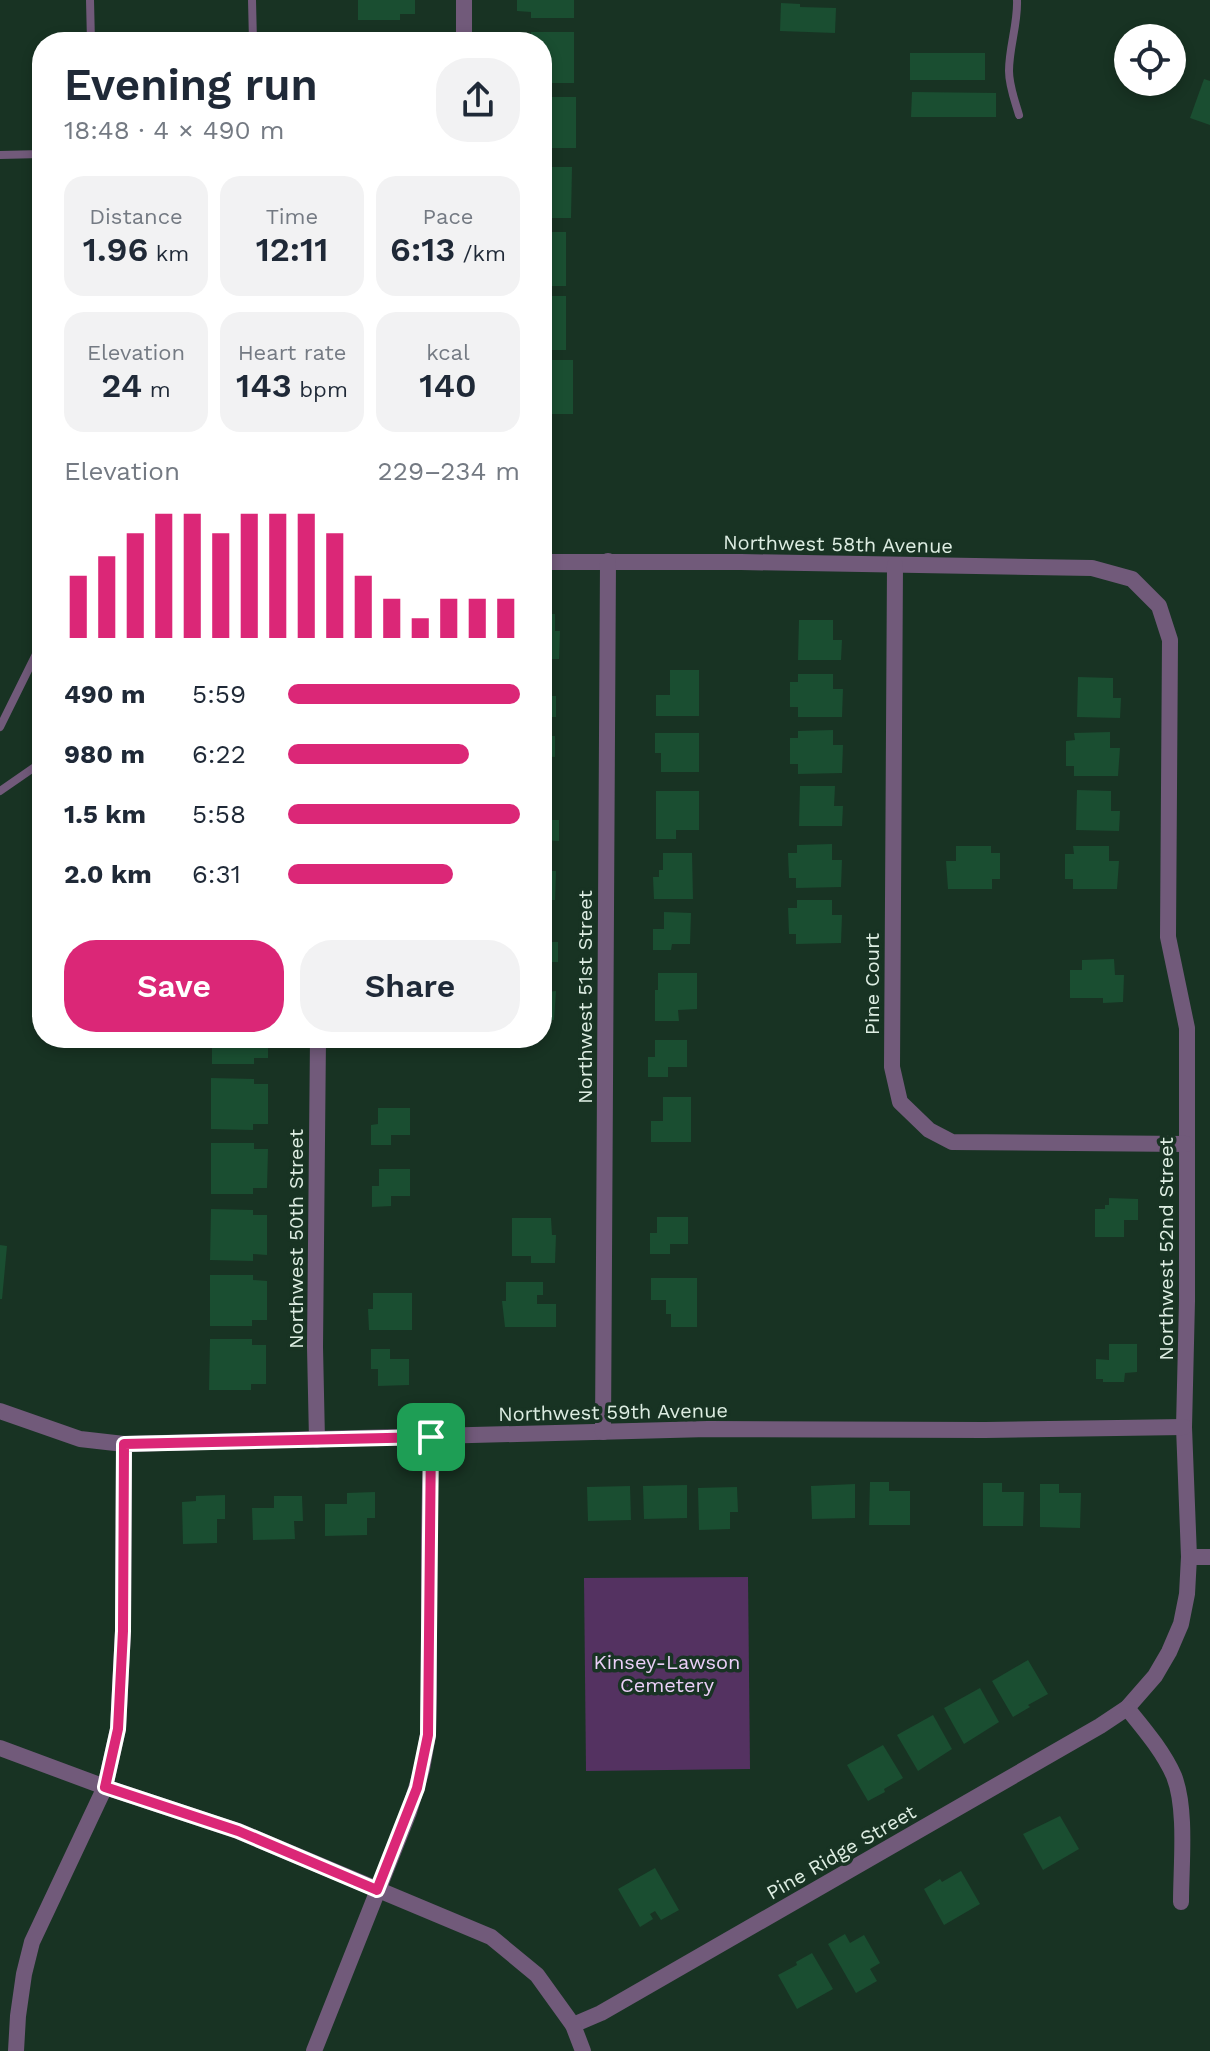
<!DOCTYPE html>
<meta charset="utf-8">
<style>
:root{--surface:#fff;--page:#f2f2f3;--text:#1f2937;--muted:#747a83;--accent:#db2777}
body{margin:0;font-family:"Work Sans",sans-serif;background:var(--page);color:var(--text);height:100vh;display:flex;flex-direction:column;font-size:30px;white-space:nowrap}
*{box-sizing:border-box;margin:0}
p{font-size:26px;color:var(--muted)}
.icon{flex:none;width:44px;height:44px;fill:none;stroke:currentColor;stroke-width:2;stroke-linecap:round;stroke-linejoin:round}
.map{position:relative;flex:1;overflow:hidden}
.side{position:absolute;left:32px;top:32px;width:520px;height:1016px;display:flex;flex-direction:column;background:var(--surface);border-radius:32px;box-shadow:0 4px 12px #0003}
.side>*{flex:none}
.fabs{position:absolute;left:1114px;top:24px;display:grid;gap:16px}
.fabs a{display:grid;place-items:center;width:72px;height:72px;border-radius:50%;background:var(--surface);box-shadow:0 4px 12px #0003;font-size:40px}
.pin{position:absolute;display:grid;place-items:center;width:68px;height:68px;color:#fff;margin:-34px;border-radius:16px;box-shadow:0 4px 12px #0006}
.round{display:grid;place-items:center;flex:none;width:84px;height:84px;border-radius:32px;background:var(--page)}
.summary{display:flex;align-items:center;justify-content:space-between;height:136px;padding:0 32px}
h1{font-size:44px;font-weight:600;line-height:60px}
.stats{display:grid;grid-template-columns:repeat(3,1fr);gap:12px;height:136px;padding:8px 32px}
.stats div{display:grid;align-content:center;border-radius:20px;background:var(--page);text-align:center}
.stats b{font-size:34px;font-weight:600}
.stats small{font-size:22px;font-weight:400}
.stats p{font-size:22px}
.chart{height:224px;padding:16px 32px}
.chart p{display:flex;justify-content:space-between}
.chart svg{width:100%;height:144px;margin-top:8px;stroke:var(--accent);stroke-width:6}
.action{display:flex;gap:16px;margin-top:auto;padding:16px 32px}
.action a{flex:1;height:92px;border-radius:32px;background:var(--accent);color:#fff;font-size:32px;font-weight:600;line-height:92px;text-align:center}
.action a+a{background:var(--page);color:var(--text)}
ul{padding:0 32px;list-style:none;font-size:26px}
li{display:grid;grid-template-columns:128px 96px 1fr;align-items:center;height:60px}
li i{height:20px;border-radius:10px;background:var(--accent)}
.map>svg:first-child{display:block}
.green{fill:#543261}
.building{fill:#1a4e31}
.lines{fill:none;stroke-linecap:round;stroke-linejoin:round}
.service{stroke:#715a7a;stroke-width:8}
.minor{stroke:#715a7a;stroke-width:16}
.route-casing{stroke:#fff;stroke-width:16}
.route{stroke:#db2777;stroke-width:10}
.labels{text-anchor:middle;stroke-width:7;stroke-linejoin:round;paint-order:stroke}
.street-label{font-size:20px;fill:#ddede2;stroke:#183323}
.park-label{font-size:20px;fill:#ecd0f8;stroke:#183323}
</style>
<div class="map">
<svg width="1210" height="2051" viewBox="0 0 1210 2051">
<rect width="100%" height="100%" fill="#183323"/>
<!-- green -->
<path class="green" d="M748 1577 750 1769 586 1771 584 1578Z"/>
<!-- building -->
<g class="building">
<path d="M358 0H415V14H400V20H358Z"/>
<path d="M517 0H574V18H531V12L517 11Z"/>
<path d="M781 3 800 4V7L836 8 835 33 780 31Z"/>
<path d="M531 32H574V83H542V42H517L518 37H531Z"/>
<rect x="358" y="34" width="42" height="8"/>
<rect x="910" y="53" width="75" height="27"/>
<path d="M1204 79 1210 81V125L1190 118Z"/>
<path d="M912 92 996 93V117H911Z"/>
<rect x="542" y="97" width="34" height="51"/>
<path d="M542 167H572L571 218H542Z"/>
<rect x="542" y="232" width="24" height="54"/>
<rect x="542" y="296" width="24" height="54"/>
<rect x="542" y="360" width="31" height="54"/>
<path d="M542 614H555V631H560L559 659H542Z"/>
<path d="M799 620H833V640H842L841 660H798Z"/>
<path d="M670 670H699V716H656V695H670Z"/>
<path d="M798 674H833V689H843L842 717H798V707H790V682H798Z"/>
<path d="M1078 677 1113 678V698H1121L1120 718 1077 717Z"/>
<rect x="542" y="696" width="14" height="21"/>
<path d="M833 730V745H843L842 773 798 774V764H790V738H798V731Z"/>
<path d="M1110 732V748H1120L1118 776H1074V766H1066V741L1075 740 1074 733Z"/>
<path d="M655 733H699V772H661V753H655Z"/>
<path d="M542 736H555V757L542 756Z"/>
<path d="M800 786H835L834 806H843L842 826H799Z"/>
<path d="M1077 790 1111 791V811H1120L1119 831 1076 830Z"/>
<path d="M656 791H699V830H676V839H656Z"/>
<path d="M542 820H559V841L542 840Z"/>
<path d="M832 844V860H842L841 887 796 888V878H789L788 853H797V845Z"/>
<path d="M956 846H991V853H1000V879H992V889H948L946 861H956Z"/>
<path d="M1073 846H1109V861H1119L1117 889H1073V879H1065V854H1074Z"/>
<path d="M663 853H692L693 899H654L653 877H659V870H663Z"/>
<path d="M542 854H552V871H556L555 900H542Z"/>
<path d="M797 900H832V915H842L841 943 796 944V934H789L788 908H797Z"/>
<path d="M664 912 691 913 690 944H672L671 950H653V929H664Z"/>
<rect x="542" y="942" width="16" height="20"/>
<path d="M1114 959 1115 975H1124L1123 1002 1103 1003V998H1070V970H1082V960Z"/>
<path d="M658 973H697V1009L678 1010 679 1021H655V990H658Z"/>
<path d="M542 976H546V992L556 991 554 1020H542Z"/>
<path d="M212 1038H268V1058H254V1064H212Z"/>
<path d="M655 1040H687V1067H668V1077H648V1057H655Z"/>
<path d="M211 1078 254 1079V1084H268V1124H253V1130L211 1129Z"/>
<path d="M663 1097H691V1142H651V1121H663Z"/>
<path d="M378 1108H410V1135H391V1145H371V1125L378 1124Z"/>
<path d="M211 1143H254V1149H268L267 1188H253V1194H211Z"/>
<path d="M379 1169H410V1196H391V1206L372 1207V1186H379Z"/>
<path d="M1109 1198 1138 1199V1220H1124V1237H1095V1209H1105V1205H1109Z"/>
<path d="M211 1209 253 1210V1215H267V1255L253 1254V1261L210 1260Z"/>
<path d="M657 1217H688V1244H670V1254H650V1233H657Z"/>
<path d="M512 1218H551L552 1235H556L555 1263H531V1256H512Z"/>
<path d="M0 1245 7 1246 2 1299H0Z"/>
<path d="M210 1275H253V1280L267 1281V1320H252V1326H210Z"/>
<path d="M651 1278H697V1327H671V1314H666V1300H651Z"/>
<path d="M506 1282H543V1295H537V1304H556V1327H505L502 1301H506Z"/>
<path d="M373 1293H412V1330H369L368 1309H373Z"/>
<path d="M210 1339H252V1345H266V1384H251V1390H209Z"/>
<path d="M1109 1344H1137V1372L1125 1373 1124 1382H1103V1379H1096V1359L1109 1360Z"/>
<path d="M371 1349H390V1359H409V1385L378 1386V1369H371Z"/>
<path d="M870 1482H889V1491H910V1525H869Z"/>
<path d="M983 1483H1002V1492H1024L1023 1526H983Z"/>
<path d="M855 1484V1518L812 1519 811 1486Z"/>
<path d="M1040 1484H1059V1493H1081L1080 1528 1040 1527Z"/>
<path d="M687 1485V1518L644 1519 643 1486Z"/>
<path d="M630 1486 631 1520 588 1521 587 1487Z"/>
<path d="M737 1487 738 1512H730V1529L699 1530 698 1488Z"/>
<path d="M375 1492V1518H367V1535L325 1536V1504H347V1493Z"/>
<path d="M225 1495V1519H217V1543L183 1544 182 1502 196 1501V1496Z"/>
<path d="M274 1496H302L303 1521H294L295 1539 253 1540 252 1508H274Z"/>
<path d="M1028 1660 1048 1694 1028 1705 1030 1707 1013 1717 992 1681Z"/>
<path d="M980 1688 999 1722 964 1744 944 1708Z"/>
<path d="M933 1715 952 1749 918 1771 897 1735Z"/>
<path d="M883 1745 903 1778 884 1789 885 1792 868 1801 847 1765Z"/>
<path d="M1060 1816 1079 1849 1043 1870 1023 1834Z"/>
<path d="M655 1868 679 1910 661 1920 655 1911 650 1914 653 1919 640 1927 618 1889Z"/>
<path d="M961 1871 980 1904 944 1925 924 1889 940 1879 942 1882Z"/>
<path d="M845 1934 850 1943 864 1935 880 1963 870 1969 877 1981 856 1993 828 1944Z"/>
<path d="M812 1953 833 1989 797 2009 778 1975 797 1965 796 1962Z"/>
</g>
<g class="lines">
<!-- service -->
<g class="service">
<path d="M90 0 91 42"/>
<path d="M252 0 253 42"/>
<path d="M1017 0C1018 24 1009 47 1009 71 1009 86 1015 101 1019 115"/>
<path d="M0 155 42 154"/>
<path d="M0 727 42 642"/>
<path d="M0 791 42 762"/>
</g>
<!-- minor -->
<g class="minor">
<path d="M464 42V0"/>
<path d="M542 562H741L1092 568 1132 579 1159 606 1170 640 1168 937 1187 1028V1301L1184 1427 1189 1557 1187 1594 1181 1624 1169 1652 1155 1676 1127 1708 1100 1726 601 2013 573 2025"/>
<path d="M895 565 892 1067 900 1102 929 1130 952 1142 1186 1144"/>
<path d="M0 1411 80 1439 124 1444 708 1429 985 1430 1184 1427"/>
<path d="M603 1432 608 561"/>
<path d="M317 1440 315 1347 318 1038"/>
<path d="M1189 1557H1210"/>
<path d="M1127 1708C1144 1729 1163 1751 1174 1776 1187 1809 1181 1865 1181 1902"/>
<path d="M0 1748 105 1787 238 1831 491 1937 537 1975 573 2025 583 2051"/>
<path d="M16 2051 18 2016 24 1974 32 1942 105 1787 118 1729 123 1631 124 1444"/>
<path d="M314 2051 409 1812 422 1769 428 1735 429 1694V1538L431 1437"/>
</g>
</g>
<g class="lines">
<!-- route casing -->
<g class="route-casing">
<path id="route" d="M431 1437 428 1735 417 1788 377 1890 238 1831 105 1787 118 1729 123 1631 124 1444Z"/>
</g>
<!-- route -->
<use href="#route" class="route"/>
</g>
<g class="labels">
<!-- street labels -->
<g class="street-label">
<text transform="translate(838 544) rotate(1)" y="7">Northwest 58th Avenue</text>
<text transform="translate(872 984) rotate(-90)" y="7">Pine Court</text>
<text transform="translate(585 997) rotate(-90)" y="7">Northwest 51st Street</text>
<text transform="translate(296 1239) rotate(-90)" y="7">Northwest 50th Street</text>
<text transform="translate(1166 1249) rotate(-90)" y="7">Northwest 52nd Street</text>
<text transform="translate(613 1412) rotate(-1)" y="7">Northwest 59th Avenue</text>
<text transform="translate(841 1852) rotate(-30)" y="7">Pine Ridge Street</text>
</g>
<!-- park labels -->
<g class="park-label">
<text x="667" y="1669">Kinsey-Lawson<tspan x="667" dy="23">Cemetery</tspan></text>
</g>
</g>
</svg>
<div class="fabs">
<a><svg class="icon" aria-label="locate" viewBox="0 0 24 24"><circle cx="12" cy="12" r="6"/><path d="M12 2v4M12 18v4M2 12h4M18 12h4"/></svg></a>
</div>
<div class="pin" style="left:431px;top:1437px;background:#1e9e55"><svg class="icon" aria-label="arrive" viewBox="0 0 24 24"><path d="M6 21V4h12l-3 4 3 4H6"/></svg></div>
<section class="side">
<div class="summary"><div><h1>Evening run</h1><p>18:48 · 4 × 490 m</p></div><a class="round"><svg class="icon" aria-label="share" viewBox="0 0 24 24"><path d="M12 15V3M7 8l5-5 5 5M5 13v7h14v-7"/></svg></a></div>
<div class="stats">
<div><p>Distance</p><b>1.96<small> km</small></b></div>
<div><p>Time</p><b>12:11</b></div>
<div><p>Pace</p><b>6:13<small> /km</small></b></div>
</div>
<div class="stats">
<div><p>Elevation</p><b>24<small> m</small></b></div>
<div><p>Heart rate</p><b>143<small> bpm</small></b></div>
<div><p>kcal</p><b>140</b></div>
</div>
<div class="chart"><p><span>Elevation</span>229–234 m</p>
<svg viewBox="0 0 160 44" preserveAspectRatio="none"><path d="M5 44V25M15 44V19M25 44V12M35 44V6M45 44V6M55 44V12M65 44V6M75 44V6M85 44V6M95 44V12M105 44V25M115 44V32M125 44V38M135 44V32M145 44V32M155 44V32"/></svg>
</div>
<ul>
<li><b>490 m</b>5:59<i style="width:100%"></i></li>
<li><b>980 m</b>6:22<i style="width:78%"></i></li>
<li><b>1.5 km</b>5:58<i style="width:100%"></i></li>
<li><b>2.0 km</b>6:31<i style="width:71%"></i></li>
</ul>
<div class="action"><a>Save</a><a>Share</a></div>
</section>
</div>
